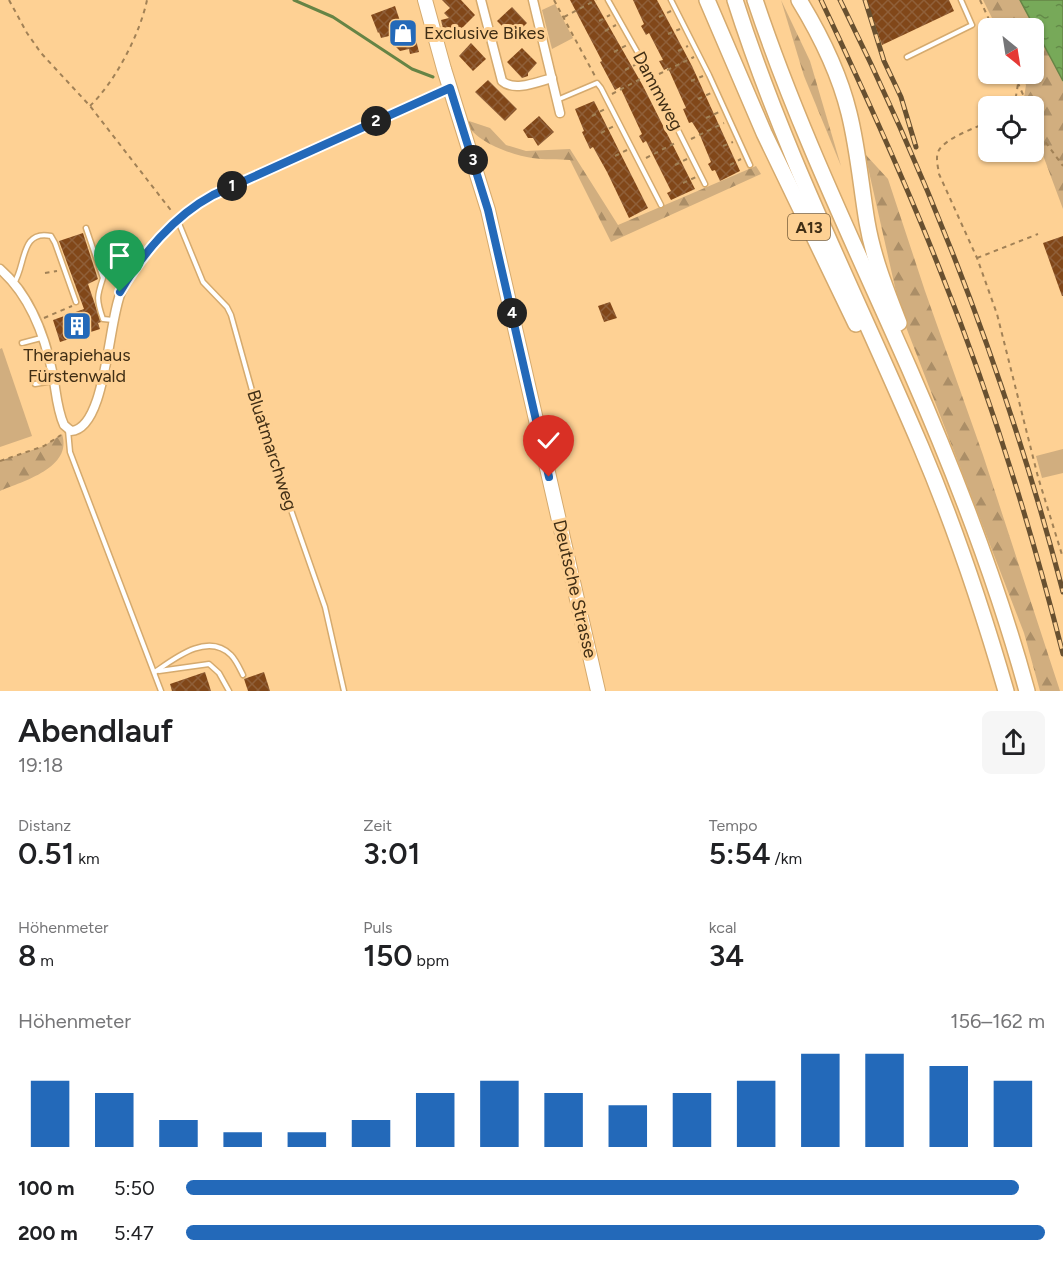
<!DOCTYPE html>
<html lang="de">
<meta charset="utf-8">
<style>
:root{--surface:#fff;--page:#f6f6f6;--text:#202124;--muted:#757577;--accent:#2369b9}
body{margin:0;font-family:Figtree,sans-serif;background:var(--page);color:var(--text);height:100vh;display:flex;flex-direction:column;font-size:22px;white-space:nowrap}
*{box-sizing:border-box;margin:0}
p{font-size:20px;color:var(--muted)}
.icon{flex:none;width:33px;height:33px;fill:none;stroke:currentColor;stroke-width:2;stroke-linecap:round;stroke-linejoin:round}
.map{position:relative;height:691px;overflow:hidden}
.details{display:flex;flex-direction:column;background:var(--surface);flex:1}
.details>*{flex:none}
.needle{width:39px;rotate:150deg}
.fabs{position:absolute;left:978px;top:18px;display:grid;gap:12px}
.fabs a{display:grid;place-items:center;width:66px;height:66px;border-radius:9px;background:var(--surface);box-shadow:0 2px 4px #0004;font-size:30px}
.pin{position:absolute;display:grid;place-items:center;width:51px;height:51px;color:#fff;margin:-62px -26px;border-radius:50% 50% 50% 0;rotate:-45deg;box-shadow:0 0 6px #0007}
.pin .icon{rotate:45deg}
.km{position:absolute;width:30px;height:30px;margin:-15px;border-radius:50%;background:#222;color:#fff;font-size:16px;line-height:30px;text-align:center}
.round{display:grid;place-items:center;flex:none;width:63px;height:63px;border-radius:9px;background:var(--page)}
.overview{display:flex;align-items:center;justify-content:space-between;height:102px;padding:0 18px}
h1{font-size:33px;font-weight:600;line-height:45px}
.stats{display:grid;grid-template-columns:repeat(3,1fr);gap:9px;height:102px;padding:6px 18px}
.stats div{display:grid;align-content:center}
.stats b{font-size:30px;font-weight:600}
.stats small{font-size:16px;font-weight:400}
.stats p{font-size:16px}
.chart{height:168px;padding:12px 18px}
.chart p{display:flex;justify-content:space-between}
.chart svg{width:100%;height:108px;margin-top:6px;stroke:var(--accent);stroke-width:6}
ul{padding:0 18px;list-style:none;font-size:20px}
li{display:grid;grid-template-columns:96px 72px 1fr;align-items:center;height:45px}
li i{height:15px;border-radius:8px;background:var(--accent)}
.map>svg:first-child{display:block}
.green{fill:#d1ae7f}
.forest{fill:url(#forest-firs)}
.water{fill:url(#water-ripples);stroke:#668445;stroke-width:1.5}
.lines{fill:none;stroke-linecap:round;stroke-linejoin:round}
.stream{stroke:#668445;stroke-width:3}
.building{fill:url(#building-cross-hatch)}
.lane-casing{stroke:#d5aa6e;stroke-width:7}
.street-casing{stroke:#d5aa6e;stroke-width:11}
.primary-casing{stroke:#d5aa6e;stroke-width:16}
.highway-casing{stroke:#d5aa6e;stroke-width:18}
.path{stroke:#a18156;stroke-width:2;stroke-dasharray:4.5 4.5;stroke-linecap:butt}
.lane{stroke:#fff;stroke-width:4}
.street{stroke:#fff;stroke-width:8}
.primary{stroke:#fff;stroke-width:14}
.highway{stroke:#fff;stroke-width:15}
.rail-casing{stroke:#685030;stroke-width:5}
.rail{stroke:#fed194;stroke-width:3;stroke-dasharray:9;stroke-linecap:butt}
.route-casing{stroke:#fff;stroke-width:12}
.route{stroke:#2369b9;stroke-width:8}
.labels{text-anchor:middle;stroke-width:6;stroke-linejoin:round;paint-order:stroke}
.shield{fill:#fed194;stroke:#795f3b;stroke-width:1.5}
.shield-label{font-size:16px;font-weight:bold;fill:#402e15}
.poi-label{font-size:18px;fill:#402e15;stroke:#fed194;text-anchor:start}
.street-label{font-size:18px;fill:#402e15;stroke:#fed194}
</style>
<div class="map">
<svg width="1063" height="691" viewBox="0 0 1063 691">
<defs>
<pattern id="forest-firs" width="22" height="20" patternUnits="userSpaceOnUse" patternTransform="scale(1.5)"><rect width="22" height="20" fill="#d1ae7f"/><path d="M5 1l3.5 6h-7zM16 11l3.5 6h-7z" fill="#ab8e67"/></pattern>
<pattern id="water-ripples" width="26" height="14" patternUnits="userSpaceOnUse" patternTransform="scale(1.5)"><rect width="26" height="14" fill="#77a959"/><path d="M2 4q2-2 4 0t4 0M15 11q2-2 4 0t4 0" fill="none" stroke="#638a48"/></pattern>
<pattern id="building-cross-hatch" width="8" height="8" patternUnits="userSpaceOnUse" patternTransform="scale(1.5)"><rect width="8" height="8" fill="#814719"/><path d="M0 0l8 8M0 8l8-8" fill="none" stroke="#8f5f39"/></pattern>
</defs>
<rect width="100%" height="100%" fill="#fed194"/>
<!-- green -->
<g class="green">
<path d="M555 4 573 38 552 49 542 10Z"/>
<path d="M2 348 32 436 0 447V349Z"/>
<path d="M1063 449V473L1042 478 1036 456Z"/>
</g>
<!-- forest -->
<g class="forest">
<path d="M781 0 810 61 841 166 804 76Z"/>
<path d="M983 0H1020L1063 81V209L1034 131V106H1024L1023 104 1026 85 1020 74H1034V28H997Z"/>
<path d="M466 120 490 128 506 145 526 151 570 149 618 225 756 166 761 174 611 242 570 160C558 159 544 160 532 158 512 155 471 141 466 120Z"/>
<path d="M865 154 888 179 925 291 983 455 1060 691H1040L1024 633 901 314Z"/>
<path d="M62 434C73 468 23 481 0 491V461L44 446Z"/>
</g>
<!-- water -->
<path class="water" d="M1020 0H1063V81Z"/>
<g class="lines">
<!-- stream -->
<path class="stream" d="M294 0 333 17 412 69 433 77"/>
</g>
<!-- building -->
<g class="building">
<path d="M442 0H461L475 15 461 29 444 33 441 20 449 18 444 13 450 8Z"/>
<path d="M570 0H594L643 86 695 189 671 200 667 193 671 191 646 141 643 143 639 136 642 134 620 87 615 90 600 62 602 61Z"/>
<path d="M633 0H657L692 66 740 171 720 181 715 170 712 171 708 164 711 162 699 133 692 122 689 123 683 109 686 108 668 68 664 70 659 61 663 60 649 33 646 35 641 26 644 24Z"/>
<path d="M866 0H949L954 11 882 45Z"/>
<path d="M395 6 402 27 412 24 419 52 410 54 409 49 400 51 396 47 393 35 381 38 379 32 378 33 371 15Z"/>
<path d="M512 7 527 23 513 37 497 21Z"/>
<path d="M471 43 486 59 473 71 459 56Z"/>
<path d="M522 48 537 63 528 73V76L522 78 507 62Z"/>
<path d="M488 80 517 109 505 121 475 92Z"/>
<path d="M594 101 648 208 629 218 607 172 593 147 590 149 582 132 584 131 575 109Z"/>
<path d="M539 116 554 132 538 146 533 138H528L523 130Z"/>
<path d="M83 233 98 279 88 284 101 322 98 323 100 329 60 342 53 320 84 309 59 241Z"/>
<path d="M1063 236V296H1062L1043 243Z"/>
<path d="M610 302 617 318 604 322 598 306Z"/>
<path d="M205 672 211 691H172L170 684Z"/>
<path d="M264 672 270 691H248L244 679Z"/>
</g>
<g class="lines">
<!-- lane casing -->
<g class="lane-casing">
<g id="lane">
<path d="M608 0 652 78 705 184"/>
<path d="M671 0 709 75 750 165"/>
<path d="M907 57 972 25 961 0"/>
<path d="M557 100 597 83 601 88 661 205"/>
<path d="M178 221 203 282 227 307 231 315 263 430 325 607 344 691"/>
<path d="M86 228 103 278C97 296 96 299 103 319L113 320"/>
<path d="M14 283C26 266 20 229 51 236L55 243 76 302"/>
<path d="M22 343 41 338"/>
<path d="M35 384 53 381"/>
<path d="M68 430 70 452 161 691"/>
<path d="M159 671 209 664 219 673 229 691"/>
<path d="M155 672C175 658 208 632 231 655 236 660 240 669 243 675"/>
</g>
</g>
<!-- street casing -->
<g class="street-casing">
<g id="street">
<path d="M481 0 502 81C514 92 537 82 552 78"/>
<path d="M533 0 560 113"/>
<path d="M0 269C31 296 45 336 53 375 56 391 57 410 64 425L71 431C107 429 108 317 122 290 141 252 176 215 213 195L450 88"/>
</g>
</g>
<!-- primary casing -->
<g class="primary-casing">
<path id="primary" d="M425 0 444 69 488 210 598 691"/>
</g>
<!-- highway casing -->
<g class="highway-casing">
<g id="highway">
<path d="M707 0 764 133 856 324"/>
<path d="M735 0C784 154 858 299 921 447 955 527 982 608 1006 691"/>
<path d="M755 0C797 126 855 246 909 368 955 473 997 581 1027 691"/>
<path d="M799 0C821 36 839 72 849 113 858 149 861 186 867 222 873 257 886 290 899 323"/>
</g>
</g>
<!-- path -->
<g class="path">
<path d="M9 0 27 33 41 53 90 106 173 213"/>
<path d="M554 0 596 78"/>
<path d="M980 0 993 28"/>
<path d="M564 17 596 0"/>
<path d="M659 17 671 11"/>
<path d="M599 21 610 15"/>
<path d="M605 31 616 25"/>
<path d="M668 34 680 29"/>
<path d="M678 51 688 46"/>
<path d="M614 52 627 45"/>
<path d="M625 70 637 64"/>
<path d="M659 74 694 57"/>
<path d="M1014 74 1028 106"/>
<path d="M691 81 703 76"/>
<path d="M612 94 644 77"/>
<path d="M698 99 711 93"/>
<path d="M90 106C115 82 140 34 147 0"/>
<path d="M1012 106 1015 102 1018 84"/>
<path d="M592 116 605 109"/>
<path d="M706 118 719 112"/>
<path d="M1034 118 1044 140 1063 166"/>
<path d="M988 122C975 128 946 138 939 150 935 157 938 166 939 174L977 258 997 314 1038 477 1063 558"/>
<path d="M601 133 614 126"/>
<path d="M691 139 724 123"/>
<path d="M723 146 733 142"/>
<path d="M615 156 627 150"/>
<path d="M646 158 675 143"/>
<path d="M675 165 687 159"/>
<path d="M730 165 741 159"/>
<path d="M683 183 696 177"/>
<path d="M977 258 1038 234"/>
<path d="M45 273 57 271"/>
<path d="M44 318 72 306"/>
<path d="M0 461 44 446 61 435"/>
</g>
<!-- lane -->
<use href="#lane" class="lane"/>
<!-- street -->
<use href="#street" class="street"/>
<!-- primary -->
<use href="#primary" class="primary"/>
<!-- highway -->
<use href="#highway" class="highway"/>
<!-- rail casing -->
<g class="rail-casing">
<g id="rail">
<path d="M821 0C863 89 904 178 940 270 990 395 1030 524 1063 654"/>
<path d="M840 0C934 189 1010 388 1063 592"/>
<path d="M865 0 884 61 901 97 916 147"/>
</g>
</g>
<!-- rail -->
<use href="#rail" class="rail"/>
</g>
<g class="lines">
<!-- route casing -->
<g class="route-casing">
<path id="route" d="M120 292C142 254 174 216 213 195L450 88 488 210 549 477"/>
</g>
<!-- route -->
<use href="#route" class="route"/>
</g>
<!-- icons -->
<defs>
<g id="shop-square" transform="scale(1.5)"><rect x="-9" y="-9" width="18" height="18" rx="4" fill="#2369b9" stroke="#fed194"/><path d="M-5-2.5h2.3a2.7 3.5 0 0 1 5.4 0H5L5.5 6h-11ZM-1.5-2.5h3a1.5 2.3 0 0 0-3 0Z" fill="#fff"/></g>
<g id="building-square" transform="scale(1.5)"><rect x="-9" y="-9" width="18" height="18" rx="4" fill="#2369b9" stroke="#fed194"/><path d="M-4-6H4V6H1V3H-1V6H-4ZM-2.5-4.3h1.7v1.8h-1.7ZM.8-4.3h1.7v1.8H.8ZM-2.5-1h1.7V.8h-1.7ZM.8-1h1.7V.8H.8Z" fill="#fff"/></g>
</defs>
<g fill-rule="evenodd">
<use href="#shop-square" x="403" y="33"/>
<use href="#building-square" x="77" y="326"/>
</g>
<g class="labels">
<!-- shield labels -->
<rect class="shield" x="788" y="214" width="42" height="26" rx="4.5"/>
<g class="shield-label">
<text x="809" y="233">A13</text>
</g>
<!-- poi labels -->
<g class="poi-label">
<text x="424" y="39">Exclusive Bikes</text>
<text x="77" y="361" text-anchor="middle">Therapiehaus<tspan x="77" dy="21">Fürstenwald</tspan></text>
</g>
<!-- street labels -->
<g class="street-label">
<text transform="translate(658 91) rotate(62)" y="6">Dammweg</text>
<text transform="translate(272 450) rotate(72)" y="6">Bluatmarchweg</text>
<text transform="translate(575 589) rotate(77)" y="6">Deutsche Strasse</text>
</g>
</g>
</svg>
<div class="fabs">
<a><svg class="needle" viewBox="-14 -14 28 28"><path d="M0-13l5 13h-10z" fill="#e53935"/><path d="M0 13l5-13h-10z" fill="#757577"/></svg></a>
<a><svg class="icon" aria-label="locate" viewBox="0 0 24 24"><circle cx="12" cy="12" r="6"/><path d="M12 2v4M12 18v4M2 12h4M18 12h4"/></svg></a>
</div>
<div class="pin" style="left:120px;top:292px;background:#1e9e55"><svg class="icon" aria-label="arrive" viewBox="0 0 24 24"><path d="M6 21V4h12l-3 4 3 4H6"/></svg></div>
<div class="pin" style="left:549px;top:477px;background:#d93025"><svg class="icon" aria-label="check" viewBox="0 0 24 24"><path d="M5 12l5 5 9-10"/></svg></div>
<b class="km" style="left:232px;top:186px">1</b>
<b class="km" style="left:376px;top:121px">2</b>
<b class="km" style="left:473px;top:160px">3</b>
<b class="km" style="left:512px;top:313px">4</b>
</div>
<section class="details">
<div class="overview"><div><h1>Abendlauf</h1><p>19:18</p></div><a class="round"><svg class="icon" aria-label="share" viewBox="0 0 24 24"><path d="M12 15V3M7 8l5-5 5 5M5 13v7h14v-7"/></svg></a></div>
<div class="stats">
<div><p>Distanz</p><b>0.51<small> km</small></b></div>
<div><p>Zeit</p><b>3:01</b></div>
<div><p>Tempo</p><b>5:54<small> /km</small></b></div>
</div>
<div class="stats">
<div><p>Höhenmeter</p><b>8<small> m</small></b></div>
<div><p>Puls</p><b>150<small> bpm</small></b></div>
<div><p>kcal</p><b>34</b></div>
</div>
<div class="chart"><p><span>Höhenmeter</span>156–162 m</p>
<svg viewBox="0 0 160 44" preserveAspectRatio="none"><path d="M5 44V17M15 44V22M25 44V33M35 44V38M45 44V38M55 44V33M65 44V22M75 44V17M85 44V22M95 44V27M105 44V22M115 44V17M125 44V6M135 44V6M145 44V11M155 44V17"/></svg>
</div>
<ul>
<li><b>100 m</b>5:50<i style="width:97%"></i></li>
<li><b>200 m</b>5:47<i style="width:100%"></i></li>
</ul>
</section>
